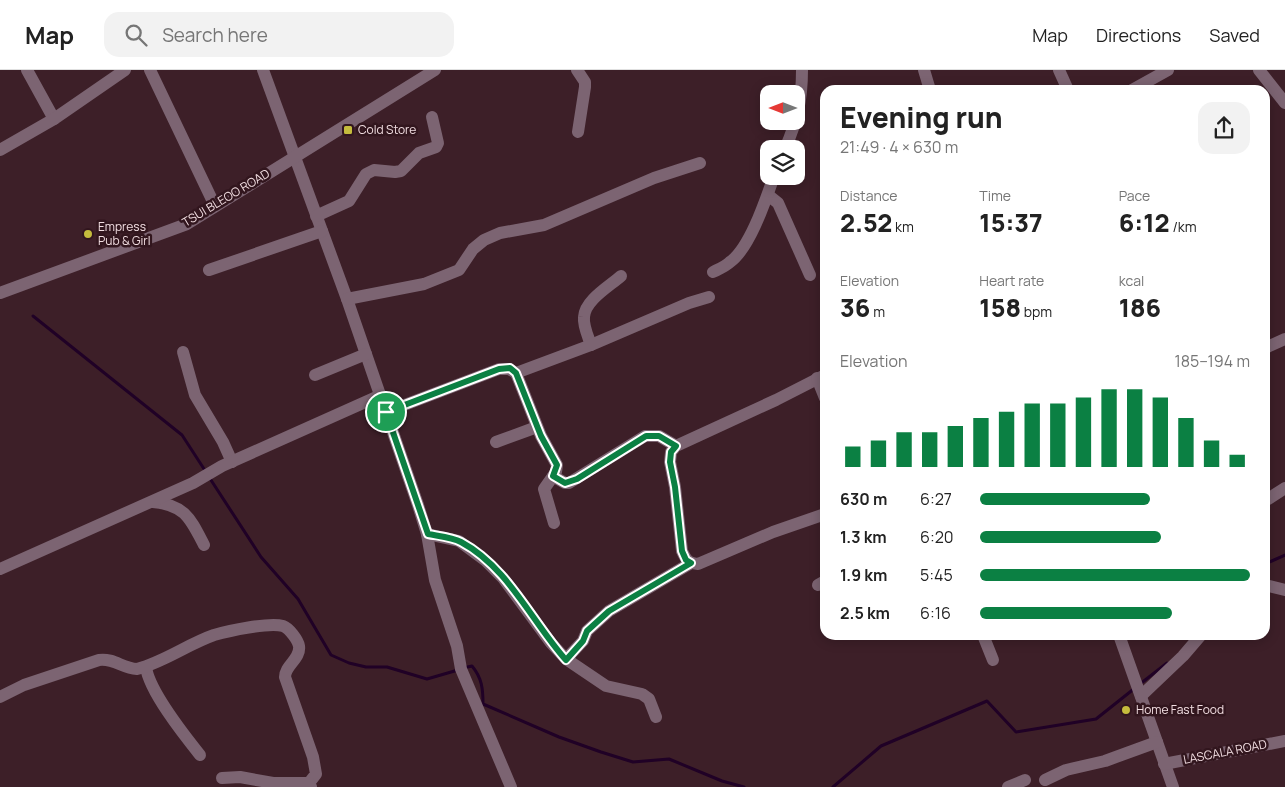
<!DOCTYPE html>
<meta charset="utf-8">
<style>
:root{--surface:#fff;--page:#f2f2f2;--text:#222;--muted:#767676;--line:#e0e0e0;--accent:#0b8043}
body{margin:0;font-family:Manrope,sans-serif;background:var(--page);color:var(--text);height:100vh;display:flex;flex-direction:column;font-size:19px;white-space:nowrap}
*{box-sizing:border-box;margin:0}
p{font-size:16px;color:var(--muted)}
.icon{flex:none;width:28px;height:28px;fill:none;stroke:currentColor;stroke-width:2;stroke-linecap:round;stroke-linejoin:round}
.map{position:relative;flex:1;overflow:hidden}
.sheet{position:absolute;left:820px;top:15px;width:450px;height:555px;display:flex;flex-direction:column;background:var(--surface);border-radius:15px;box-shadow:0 2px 12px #0003}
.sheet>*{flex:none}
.needle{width:32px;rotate:270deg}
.buttons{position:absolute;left:760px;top:15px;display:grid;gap:10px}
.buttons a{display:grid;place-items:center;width:45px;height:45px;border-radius:10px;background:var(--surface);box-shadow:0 2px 12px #0003;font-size:25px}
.pin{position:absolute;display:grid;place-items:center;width:42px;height:42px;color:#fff;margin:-21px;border:2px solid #fff;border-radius:50%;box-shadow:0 1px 5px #0007}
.round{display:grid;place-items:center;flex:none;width:52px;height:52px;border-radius:15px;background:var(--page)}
.head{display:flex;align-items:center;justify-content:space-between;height:85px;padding:0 20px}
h1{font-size:28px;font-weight:800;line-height:38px}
.metrics{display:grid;grid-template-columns:repeat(3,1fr);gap:8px;height:85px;padding:5px 20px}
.metrics div{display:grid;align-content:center}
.metrics b{font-size:25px;font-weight:800}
.metrics small{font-size:14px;font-weight:400}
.metrics p{font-size:14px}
.chart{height:140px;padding:10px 20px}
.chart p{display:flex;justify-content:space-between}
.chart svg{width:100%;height:90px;margin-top:5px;stroke:var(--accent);stroke-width:6}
ul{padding:0 20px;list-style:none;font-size:16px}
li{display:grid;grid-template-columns:80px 60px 1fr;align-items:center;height:38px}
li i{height:12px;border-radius:6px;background:var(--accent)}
header{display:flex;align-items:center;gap:30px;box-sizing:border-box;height:70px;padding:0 25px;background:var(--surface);border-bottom:1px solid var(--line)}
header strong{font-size:24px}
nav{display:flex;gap:28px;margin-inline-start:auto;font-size:18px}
.search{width:350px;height:45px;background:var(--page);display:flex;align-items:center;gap:12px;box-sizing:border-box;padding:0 18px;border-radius:15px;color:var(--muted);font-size:19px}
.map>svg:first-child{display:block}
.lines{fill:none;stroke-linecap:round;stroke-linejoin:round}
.stream{stroke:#200126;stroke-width:3}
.minor{stroke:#7c6472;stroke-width:12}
.route-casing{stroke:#fff;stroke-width:10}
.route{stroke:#0b8043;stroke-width:6}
.poi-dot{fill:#c5bc3d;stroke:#32161e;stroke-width:2}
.labels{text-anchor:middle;stroke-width:5;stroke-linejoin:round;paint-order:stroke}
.poi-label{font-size:12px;fill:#f2dee2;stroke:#32161e;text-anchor:start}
.street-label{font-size:12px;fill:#f2dee2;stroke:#32161e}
</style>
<header>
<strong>Map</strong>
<div class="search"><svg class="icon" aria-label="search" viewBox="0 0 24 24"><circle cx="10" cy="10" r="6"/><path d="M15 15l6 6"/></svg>Search here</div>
<nav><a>Map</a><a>Directions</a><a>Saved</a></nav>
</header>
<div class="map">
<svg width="1285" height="717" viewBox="0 0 1285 717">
<rect width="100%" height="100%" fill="#3d1f28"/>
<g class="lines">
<!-- stream -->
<g class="stream">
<path d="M33 246 182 365 206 402"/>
<path d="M209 407 261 487 298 529 331 585 349 593 366 597H387L427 609 458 600"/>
<path d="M1265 494 1285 485"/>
<path d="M463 598 472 596C482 608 483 619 483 634L559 667 601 682 633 692 669 689 722 711 744 717"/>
<path d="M1140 614 1167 593"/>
<path d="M833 717 881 676 987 631 1016 662 1096 649 1135 618"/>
</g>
<!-- minor -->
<g class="minor">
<path d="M27 0 54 49"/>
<path d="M150 0 215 136"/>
<path d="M263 0 347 229 418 435 427 464 435 510 457 576 461 599 511 717"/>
<path d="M577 0 585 12V17L578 62"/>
<path d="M924 0 930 20"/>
<path d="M1059 0 1068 20"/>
<path d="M1259 0 1285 33"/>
<path d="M1132 20 1168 0"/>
<path d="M785 79C797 51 802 31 802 0"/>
<path d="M0 80 54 49 125 0"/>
<path d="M768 125 778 133 810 205"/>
<path d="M316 146 349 131 366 104 374 100 395 102 401 101 419 83 436 77 438 73 432 47"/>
<path d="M209 200 322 161"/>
<path d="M713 202C719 199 726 196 730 192 750 178 766 129 774 106"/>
<path d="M0 223 187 154 435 0"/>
<path d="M347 229 424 214 459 200 473 179 484 170 500 163 544 155 654 108 700 93"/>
<path d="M591 275C588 266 583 256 584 247 585 230 610 216 621 206"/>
<path d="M1265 278 1285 269"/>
<path d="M183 282 195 325 223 372 232 392"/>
<path d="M516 303 541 366 557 395 556 402 544 419 554 453"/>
<path d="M315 305 366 284"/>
<path d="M825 305 776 330 676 376 671 382 670 392 675 417 682 481C686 490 688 493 698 494L773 462 825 444"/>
<path d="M817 308 825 328"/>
<path d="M386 342 499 299H509L516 303 591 275 689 233 709 227"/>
<path d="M496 372 537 357"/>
<path d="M553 406 565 413H569L645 366H659L676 376"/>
<path d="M1265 431 1285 418"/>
<path d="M153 432C185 435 190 448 204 475"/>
<path d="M427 464 459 471 486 491 503 508 551 573 566 589 606 616 642 624 649 629 656 647"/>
<path d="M0 499 193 413 222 396 381 325"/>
<path d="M818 515 825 511"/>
<path d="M1265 515 1285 520"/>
<path d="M983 565 993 590"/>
<path d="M1119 565 1173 717"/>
<path d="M566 589 583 571 587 561 609 541 691 493"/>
<path d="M146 597C149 621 184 665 200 685"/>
<path d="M1141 626 1183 586 1201 565"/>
<path d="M0 627 24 615 99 590C114 588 122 598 137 599 164 592 188 574 214 565 228 561 269 552 283 556 289 558 298 570 299 576 301 589 285 595 285 607L313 687 316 704 309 713 311 717"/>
<path d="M1164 694 1285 671"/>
<path d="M222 708 240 707 273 713H309"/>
<path d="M1045 710 1066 700 1105 691 1157 672"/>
<path d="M1008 717 1025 710"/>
</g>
</g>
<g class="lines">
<!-- route casing -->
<g class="route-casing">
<path id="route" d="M510 298 516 303 541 366 557 395 553 406 565 413 577 409 646 366H659L676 376 671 382 670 392 675 417 682 481 686 490 691 493 609 541 587 561 583 571 566 590C532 552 508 497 461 472 452 467 438 466 428 464L386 342 499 299Z"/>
</g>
<!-- route -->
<use href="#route" class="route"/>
</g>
<!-- markers -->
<g class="poi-dot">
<rect x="343" y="55" width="10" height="10" rx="2.5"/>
<circle cx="88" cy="164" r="5"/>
<circle cx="1126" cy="640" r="5"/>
</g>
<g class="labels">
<!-- poi labels -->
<g class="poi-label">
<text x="358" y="64">Cold Store</text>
<text x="98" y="161">Empress<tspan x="98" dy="14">Pub &amp; Girl</tspan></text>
<text x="1136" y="644">Home Fast Food</text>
</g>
<!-- street labels -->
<g class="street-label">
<text transform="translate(226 128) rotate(-31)" y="4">TSUI BLEOO ROAD</text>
<text transform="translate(1225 682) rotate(-11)" y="4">LASCALA ROAD</text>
</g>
</g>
</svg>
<div class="buttons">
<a><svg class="needle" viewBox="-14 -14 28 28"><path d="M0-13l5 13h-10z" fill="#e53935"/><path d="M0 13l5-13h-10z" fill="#767676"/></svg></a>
<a><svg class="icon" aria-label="layers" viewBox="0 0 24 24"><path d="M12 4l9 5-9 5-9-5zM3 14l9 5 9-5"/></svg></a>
</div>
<div class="pin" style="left:386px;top:342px;background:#1e9e55"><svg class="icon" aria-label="arrive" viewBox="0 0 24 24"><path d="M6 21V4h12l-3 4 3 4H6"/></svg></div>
<section class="sheet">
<div class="head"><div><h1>Evening run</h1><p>21:49 · 4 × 630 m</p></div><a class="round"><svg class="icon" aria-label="share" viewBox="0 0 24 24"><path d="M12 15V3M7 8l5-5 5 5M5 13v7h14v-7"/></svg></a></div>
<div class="metrics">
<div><p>Distance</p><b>2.52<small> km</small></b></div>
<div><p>Time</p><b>15:37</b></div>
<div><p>Pace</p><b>6:12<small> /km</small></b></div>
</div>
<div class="metrics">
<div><p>Elevation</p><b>36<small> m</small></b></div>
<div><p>Heart rate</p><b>158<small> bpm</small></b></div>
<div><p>kcal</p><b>186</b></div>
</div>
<div class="chart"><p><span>Elevation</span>185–194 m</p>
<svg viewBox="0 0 160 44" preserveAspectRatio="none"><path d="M5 44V34M15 44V31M25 44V27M35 44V27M45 44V24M55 44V20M65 44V17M75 44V13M85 44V13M95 44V10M105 44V6M115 44V6M125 44V10M135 44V20M145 44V31M155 44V38"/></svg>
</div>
<ul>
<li><b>630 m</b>6:27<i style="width:63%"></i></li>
<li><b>1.3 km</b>6:20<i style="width:67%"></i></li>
<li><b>1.9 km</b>5:45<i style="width:100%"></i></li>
<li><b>2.5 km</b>6:16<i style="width:71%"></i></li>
</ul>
</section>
</div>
